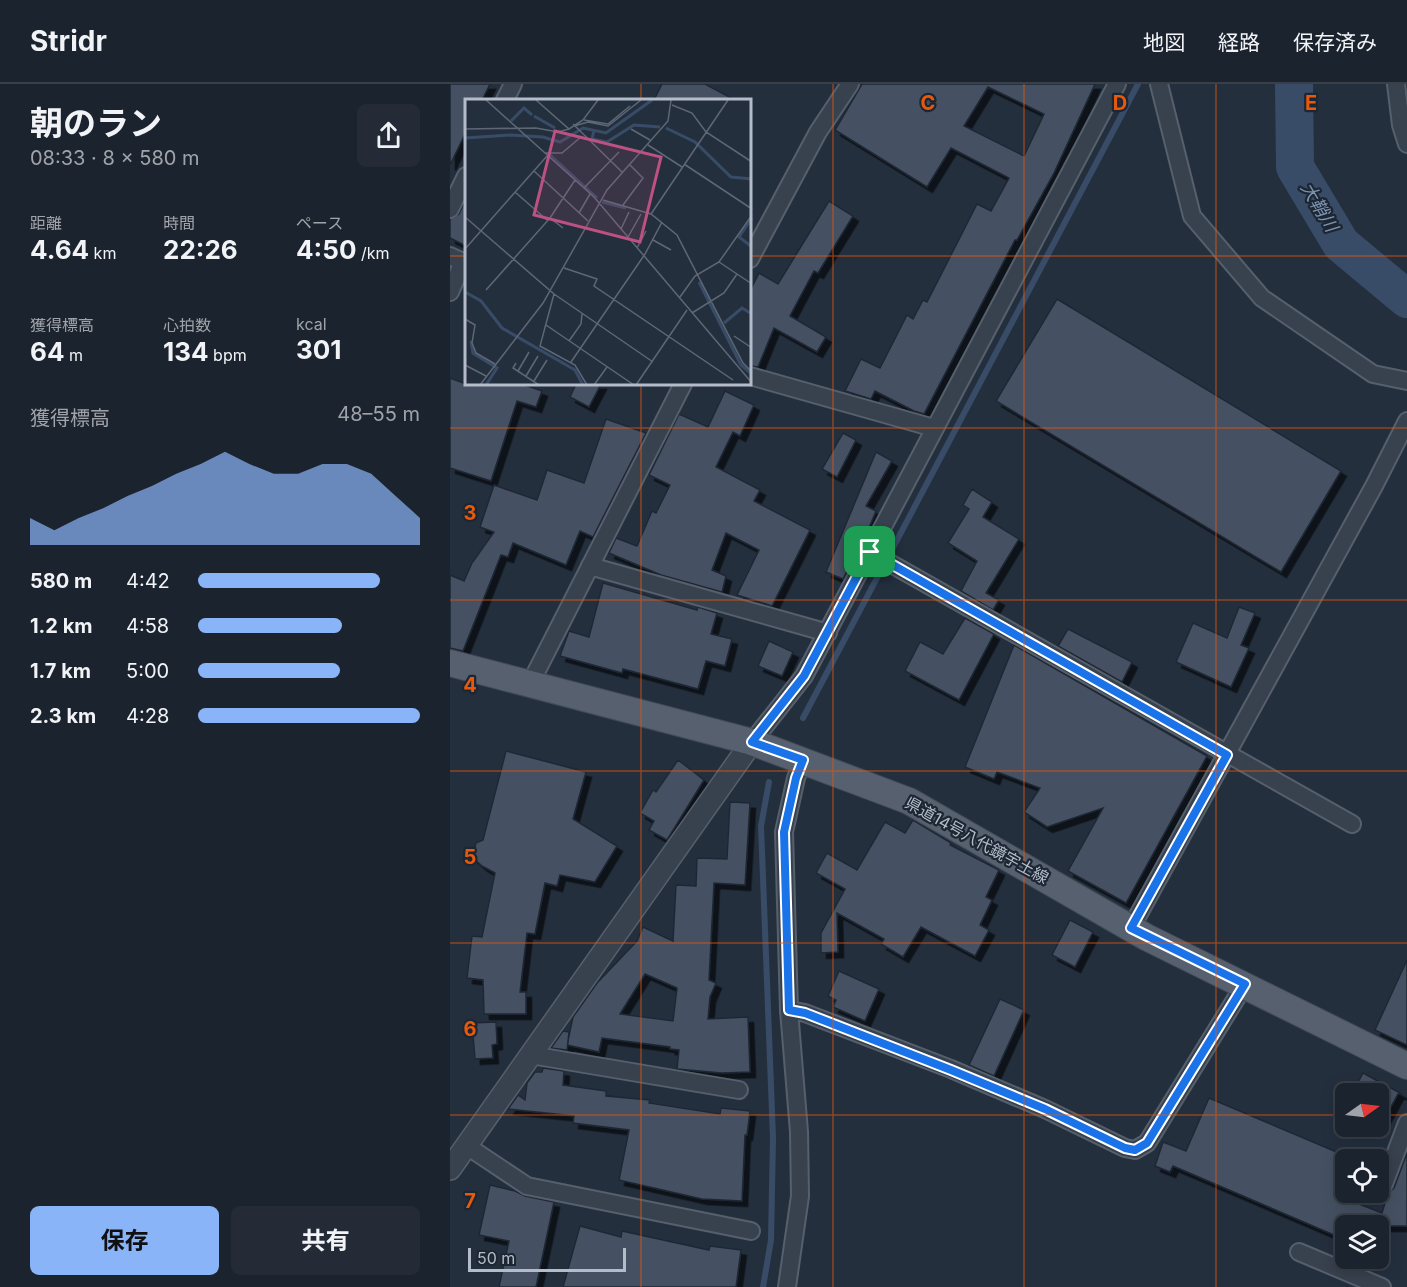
<!DOCTYPE html>
<html lang="ja">
<meta charset="utf-8">
<style>
:root{--surface:#1b232e;--page:#242b36;--text:#f1f3f6;--muted:#a0a4aa;--line:#39404a;--accent:#8ab4f8}
body{margin:0;font-family:Inter,"Noto Sans JP",sans-serif;background:var(--page);color:var(--text);height:100vh;display:flex;flex-direction:column;font-size:22px;white-space:nowrap}
*{box-sizing:border-box;margin:0}
p{font-size:20px;color:var(--muted)}
.icon{flex:none;width:33px;height:33px;fill:none;stroke:currentColor;stroke-width:2;stroke-linecap:round;stroke-linejoin:round}
.map{position:relative;flex:1;overflow:hidden}
.panel{display:flex;flex-direction:column;background:var(--surface);width:450px}
.panel>*{flex:none}
.needle{width:39px;rotate:76deg}
.fabs{position:absolute;left:885px;top:999px;display:grid;gap:12px}
.fabs a{display:grid;place-items:center;width:54px;height:54px;border-radius:9px;background:var(--surface);box-shadow:0 3px 15px #0003,0 0 0 2px var(--line);font-size:30px}
.scale{position:absolute;left:18px;bottom:15px;width:158px;box-sizing:border-box;padding-left:6px;border:3px solid #b4bcc9;border-top:0;font-size:16px;line-height:21px;white-space:nowrap;color:#b4bcc9;-webkit-text-stroke:4px #1d2633;paint-order:stroke}
.pin{position:absolute;display:grid;place-items:center;width:51px;height:51px;color:#fff;margin:-26px;border-radius:12px;box-shadow:0 3px 9px #0006}
.round{display:grid;place-items:center;flex:none;width:63px;height:63px;border-radius:9px;background:var(--page)}
.headline{display:flex;align-items:center;justify-content:space-between;height:102px;padding:0 30px}
h1{font-size:33px;font-weight:700;line-height:45px}
.figures{display:grid;grid-template-columns:repeat(3,1fr);gap:9px;height:102px;padding:6px 30px}
.figures div{display:grid;align-content:center}
.figures b{font-size:26px;font-weight:700}
.figures small{font-size:16px;font-weight:400}
.figures p{font-size:16px}
.chart{height:168px;padding:12px 30px}
.chart p{display:flex;justify-content:space-between}
.chart svg{width:100%;height:108px;margin-top:6px;fill:var(--accent);opacity:.7}
.action{display:flex;gap:12px;margin-top:auto;padding:12px 30px}
.action a{flex:1;height:69px;border-radius:9px;background:var(--accent);color:#111;font-size:24px;font-weight:700;line-height:69px;text-align:center}
.action a+a{background:var(--page);color:var(--text)}
ul{padding:0 30px;list-style:none;font-size:20px}
li{display:grid;grid-template-columns:96px 72px 1fr;align-items:center;height:45px}
li i{height:15px;border-radius:8px;background:var(--accent)}
header{display:flex;align-items:center;gap:36px;box-sizing:border-box;height:84px;padding:0 30px;background:var(--surface);border-bottom:2px solid var(--line)}
header strong{font-size:28px}
nav{display:flex;gap:33px;margin-inline-start:auto;font-size:21px}
main{display:flex;flex:1;min-height:0}
.map>svg:first-child{display:block}
.lines{fill:none;stroke-linecap:round;stroke-linejoin:round}
.stream{stroke:#394c67;stroke-width:6}
.river{stroke:#394c67;stroke-width:38}
.building{fill:#455162;stroke:#1f2835;stroke-width:1.5;fill-rule:evenodd;filter:url(#shadow)}
.minor-casing{stroke:#565f6c;stroke-width:20}
.tertiary-casing{stroke:#565f6c;stroke-width:24}
.primary-casing{stroke:#414a57;stroke-width:28}
.minor{stroke:#38414e;stroke-width:16}
.tertiary{stroke:#38414e;stroke-width:21}
.primary{stroke:#56606e;stroke-width:26}
.route-casing{stroke:#fff;stroke-width:12}
.route{stroke:#1a73e8;stroke-width:8}
.grid{fill:none;stroke:#e8590c;stroke-width:1.5;stroke-opacity:0.55}
.labels{text-anchor:middle;stroke-width:4.5;stroke-linejoin:round;paint-order:stroke}
.street-label{font-size:16px;fill:#b4bcc9;stroke:#1d2633}
.water-label{font-size:18px;font-style:italic;fill:#7c92b1;stroke:#1d2633}
.inset-river{fill:none;stroke:#394c67;stroke-width:3}
.inset-road{fill:none;stroke:#5e6776;stroke-width:1.5}
.view{fill:#bd5182;fill-opacity:0.15;stroke:#bd5182;stroke-width:3}
.inset-edge{fill:none;stroke:#b4bcc9;stroke-width:3}
.grid-label{font-size:20px;text-anchor:middle;font-weight:bold;fill:#e8590c;stroke:#1d2633;stroke-width:4.5;stroke-linejoin:round;paint-order:stroke}
</style>
<header>
<strong>Stridr</strong>
<nav><a>地図</a><a>経路</a><a>保存済み</a></nav>
</header>
<main>
<section class="panel">
<div class="headline"><div><h1>朝のラン</h1><p>08:33 · 8 × 580 m</p></div><a class="round"><svg class="icon" aria-label="share" viewBox="0 0 24 24"><path d="M12 15V3M7 8l5-5 5 5M5 13v7h14v-7"/></svg></a></div>
<div class="figures">
<div><p>距離</p><b>4.64<small> km</small></b></div>
<div><p>時間</p><b>22:26</b></div>
<div><p>ペース</p><b>4:50<small> /km</small></b></div>
</div>
<div class="figures">
<div><p>獲得標高</p><b>64<small> m</small></b></div>
<div><p>心拍数</p><b>134<small> bpm</small></b></div>
<div><p>kcal</p><b>301</b></div>
</div>
<div class="chart"><p><span>獲得標高</span>48–55 m</p>
<svg viewBox="0 0 160 44" preserveAspectRatio="none"><path d="M0 44V33L10 38L20 33L30 29L40 24L50 20L60 15L70 11L80 6L90 11L100 15L110 15L120 11L130 11L140 15L150 24L160 33V44z"/></svg>
</div>
<ul>
<li><b>580 m</b>4:42<i style="width:82%"></i></li>
<li><b>1.2 km</b>4:58<i style="width:65%"></i></li>
<li><b>1.7 km</b>5:00<i style="width:64%"></i></li>
<li><b>2.3 km</b>4:28<i style="width:100%"></i></li>
</ul>
<div class="action"><a>保存</a><a>共有</a></div>
</section>
<div class="map">
<svg width="957" height="1203" viewBox="0 0 957 1203">
<defs>
<filter id="shadow"><feDropShadow dx="5.5" dy="5.5" stdDeviation="0" flood-color="#0009"/></filter>
</defs>
<rect width="100%" height="100%" fill="#242f3e"/>
<g class="lines">
<!-- stream -->
<g class="stream">
<path d="M353 634 688 0"/>
<path d="M313 1203 321 1156 323 1054 311 742 319 698"/>
</g>
<!-- river -->
<path class="river" d="M844 0 845 83 891 160 957 215"/>
</g>
<!-- building -->
<g class="building">
<path d="M0 0H40L32 16H16V48L0 81Z"/>
<path d="M212 0H255L285 16H204Z"/>
<path d="M412 0H645L604 89 567 156H565L474 330 464 327 425 307 421 315 395 307 411 275 430 284 457 231 463 235 473 216 477 218 527 120 541 127 559 94 501 64 477 103 385 46ZM538 3 594 30 574 72 514 42Z"/>
<path d="M16 115V162L0 154V135L9 130Z"/>
<path d="M379 117 403 132 368 189 364 187 340 232 376 253 367 268 324 244 308 283 300 282V207L309 189 328 200Z"/>
<path d="M607 215 891 387 831 488 546 317Z"/>
<path d="M0 294 16 300H72L92 307 86 323 67 317 41 397 0 384Z"/>
<path d="M126 300H151L139 323 120 313Z"/>
<path d="M275 307 304 321 290 352 283 348 266 383 310 406 304 417 360 446 322 522 287 511 309 466 276 449 262 486 276 492 272 508 211 491 159 469 166 454 187 462 202 427 206 429 220 401 199 391 229 330 258 343Z"/>
<path d="M156 335 196 349 143 453 130 447 116 481 63 459 58 473 51 471 13 567 0 564V491L14 497 22 479 44 448 30 443 44 401 87 416 97 386 134 399Z"/>
<path d="M393 349 406 356 387 393 372 385Z"/>
<path d="M426 368 442 377 416 422 426 427 414 456 393 495 376 488Z"/>
<path d="M522 405 542 418 533 433 569 455 536 509 549 516 543 526 511 507 527 477 498 459 519 425 513 421Z"/>
<path d="M153 499 247 526 248 523 267 529 261 550 282 555 275 582 256 577 248 605 173 585 172 589 110 572 119 547 139 553Z"/>
<path d="M789 523 805 529 791 561 799 564 781 603 726 578 743 539 777 554Z"/>
<path d="M515 534 544 550 509 616 455 587 470 558 493 570Z"/>
<path d="M618 545 682 578 672 598 608 562Z"/>
<path d="M319 557 343 568 332 592 308 582Z"/>
<path d="M564 561 757 672 676 819 618 787 653 724 597 743 574 728 590 704 547 688 544 695 515 683Z"/>
<path d="M56 667 136 688 123 735 167 762 145 798 110 791 107 802 95 799 85 850 77 849 70 908H76V930H34L33 896 17 894 22 852 32 853 45 789 32 782 22 773 26 759 33 756Z"/>
<path d="M228 676 254 696 217 756 199 746 204 737 190 729 203 706 206 708Z"/>
<path d="M280 718 300 719 295 801 264 799 259 896 266 899 260 913 258 935 298 933 300 988 272 989 227 985 229 966 220 965V963L152 954 149 968 117 961 123 933 147 899 187 857 193 843 223 857 226 801 246 802 247 774 277 775ZM195 890 227 904 223 937 170 930Z"/>
<path d="M463 736 501 759 500 761 549 786 536 813 542 816 530 841 539 846 525 872 471 843 453 873 431 860 434 855 387 829 388 868 371 869V849L395 805 366 789 377 769 407 786 435 738 455 749Z"/>
<path d="M620 836 643 848 625 883 602 871Z"/>
<path d="M957 876V961L925 946Z"/>
<path d="M389 887 429 905 415 937 383 923 386 916 378 912Z"/>
<path d="M550 915 574 926 544 992 519 981Z"/>
<path d="M46 938 47 960 42 961 43 974 25 975 22 939Z"/>
<path d="M113 947 119 948 117 966 101 964Z"/>
<path d="M93 984 114 987 113 1001 156 1007V1012L200 1016 199 1019 270 1030 271 1024 300 1027 297 1051H295L292 1117 252 1115 169 1096 179 1046 123 1039 124 1032 58 1025 68 1011 75 1016 77 999 85 988H92Z"/>
<path d="M913 989 952 1010H948L928 1047V1010H902Z"/>
<path d="M759 1014 896 1072V1108H902L899 1116 932 1129 938 1109 944 1104 957 1069V1142H888L884 1151 723 1082 720 1088 705 1082 713 1058 736 1067Z"/>
<path d="M40 1101 65 1107 75 1112 104 1118 86 1203H49L59 1157 29 1151Z"/>
<path d="M130 1142 171 1153 172 1147 259 1166 260 1162 291 1166 286 1203H113Z"/>
</g>
<g class="lines">
<!-- minor casing -->
<g class="minor-casing">
<g id="minor">
<path d="M709 0 742 132 812 214 923 290 957 297"/>
<path d="M946 0 951 41 957 60"/>
<path d="M55 16 63 0"/>
<path d="M0 125 16 92"/>
<path d="M0 172 13 178 0 208"/>
<path d="M300 175 368 48 400 0"/>
<path d="M300 292 484 344"/>
<path d="M420 468 902 740"/>
<path d="M140 482 378 549"/>
<path d="M80 600 233 300"/>
<path d="M302 658 354 592 667 0"/>
<path d="M681 844 924 402 957 337"/>
<path d="M339 926 355 929 501 985 595 1025 675 1064 685 1066 697 1059 795 900"/>
<path d="M81 971 289 1006"/>
<path d="M17 1062 77 1102 301 1147"/>
<path d="M934 1100 957 1039"/>
<path d="M849 1168 932 1203"/>
<path d="M337 1203 350 1112 349 1048 339 926 334 748 346 694 353 676"/>
</g>
</g>
<!-- tertiary casing -->
<g class="tertiary-casing">
<path id="tertiary" d="M0 1085 302 658"/>
</g>
<!-- primary casing -->
<g class="primary-casing">
<path id="primary" d="M0 579 302 658 459 717 696 853 957 982"/>
</g>
<!-- minor -->
<use href="#minor" class="minor"/>
<!-- tertiary -->
<use href="#tertiary" class="tertiary"/>
<!-- primary -->
<use href="#primary" class="primary"/>
</g>
<g class="lines">
<!-- route casing -->
<g class="route-casing">
<path id="route" d="M420 468 777 671 681 844 795 900 697 1059 685 1066 675 1064 595 1025 501 986 355 929 339 926 334 748 346 694 353 676 302 658 354 592Z"/>
</g>
<!-- route -->
<use href="#route" class="route"/>
</g>
<!-- grid -->
<path class="grid" d="M191 0V16M383 0V1203M574 0V1203M766 0V1203M0 172H16M300 172H957M191 300V1203M0 344H957M0 516H957M0 687H957M0 859H957M0 1031H896M928 1031H957"/>
<g class="labels">
<!-- street labels -->
<g class="street-label">
<text transform="translate(527 756) rotate(29)" y="6">県道14号八代鏡宇土線</text>
</g>
<!-- water labels -->
<g class="water-label">
<text transform="translate(869 123) rotate(59)" y="6">大鞘川</text>
</g>
</g>
<!-- overview -->
<g transform="translate(15 15)">
<rect width="286" height="286" fill="#242f3e"/>
<path class="inset-river" d="M69 17 90 29M46 22 59 9 67 16M201 29 230 43 266 78 287 80M129 31 127 40 142 43 169 26 195 28M0 39 45 36 78 38 95 43 118 29 141 34 187 1M84 55 132 99M137 103 161 109M287 119 274 138 287 148M234 183 276 266 287 275M0 193 16 202 37 229 110 271 118 286M259 224 277 209 287 215M6 242 8 254 32 269 21 286"/>
<path class="inset-road" d="M21 1 129 98 287 284M71 1 104 30 118 21 133 1M207 6 227 14 241 33 287 63M119 21 143 25 165 7M108 25 157 73M109 27 123 23 143 27 176 1M0 30 71 29 93 33 104 30M166 30 185 41M183 46 217 68M80 54H97L117 37M219 65 287 110M69 72 123 122M119 89 154 53M50 93 82 121M138 101 186 115 212 136 278 264 287 273M158 106 178 79 165 66M114 114 125 95M186 115 263 1M0 118 89 195 75 247 110 266 122 286M85 119 110 81M156 130 164 113M163 138 176 115M188 141 206 151M172 149 181 132M0 150 82 57M254 163 287 185M99 169 132 180 129 187 268 281M21 191 85 119 98 129M89 195 188 263M215 198 230 177 254 163 287 116M227 214 259 194 272 175M0 220 10 226 7 244 11 254 30 265M81 226 169 286M269 237 287 249M104 242 116 225 117 215M106 263 180 155 197 123M51 264 48 269 74 286M0 266 21 277M53 272 64 253M61 277 73 257M69 282 82 261M15 286 78 204 142 91 203 22 206 1M129 286 142 268M171 286 222 211"/>
<path class="view" d="M90 32 196 58 175 143 69 116Z"/>
<rect width="286" height="286" class="inset-edge"/>
</g>
<g class="grid-label">
<text x="478" y="26">C</text>
<text x="670" y="26">D</text>
<text x="861" y="26">E</text>
<text x="20" y="436">3</text>
<text x="20" y="608">4</text>
<text x="20" y="780">5</text>
<text x="20" y="952">6</text>
<text x="20" y="1124">7</text>
</g>
</svg>
<div class="fabs">
<a><svg class="needle" viewBox="-14 -14 28 28"><path d="M0-13l5 13h-10z" fill="#e53935"/><path d="M0 13l5-13h-10z" fill="#a0a4aa"/></svg></a>
<a><svg class="icon" aria-label="locate" viewBox="0 0 24 24"><circle cx="12" cy="12" r="6"/><path d="M12 2v4M12 18v4M2 12h4M18 12h4"/></svg></a>
<a><svg class="icon" aria-label="layers" viewBox="0 0 24 24"><path d="M12 4l9 5-9 5-9-5zM3 14l9 5 9-5"/></svg></a>
</div>
<div class="scale">50 m</div>
<div class="pin" style="left:420px;top:468px;background:#1e9e55"><svg class="icon" aria-label="arrive" viewBox="0 0 24 24"><path d="M6 21V4h12l-3 4 3 4H6"/></svg></div>
</div>
</main>
